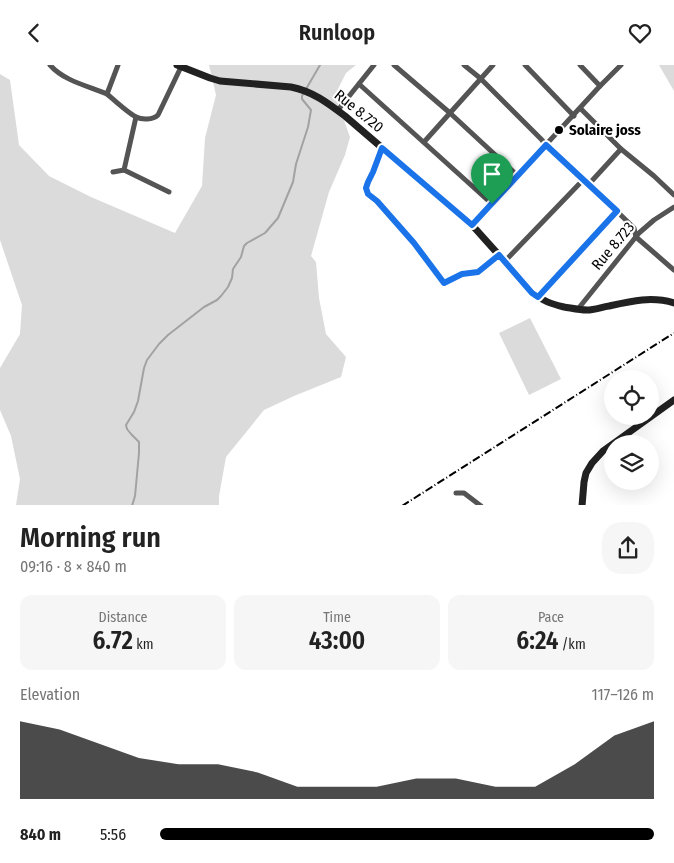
<!DOCTYPE html>
<meta charset="utf-8">
<style>
:root{--surface:#fff;--page:#f6f6f6;--text:#222;--muted:#767676;--accent:#000}
body{margin:0;font-family:"Fira Sans Condensed",sans-serif;background:var(--page);color:var(--text);height:100vh;display:flex;flex-direction:column;font-size:19px;white-space:nowrap}
*{box-sizing:border-box;margin:0}
p{font-size:16px;color:var(--muted)}
.icon{flex:none;width:28px;height:28px;fill:none;stroke:currentColor;stroke-width:2;stroke-linecap:round;stroke-linejoin:round}
.map{position:relative;height:440px;overflow:hidden}
.panel{display:flex;flex-direction:column;background:var(--surface);flex:1}
.panel>*{flex:none}
.controls{position:absolute;left:604px;top:305px;display:grid;gap:10px}
.controls a{display:grid;place-items:center;width:55px;height:55px;border-radius:50%;background:var(--surface);box-shadow:0 5px 20px #0002;font-size:25px}
.pin{position:absolute;display:grid;place-items:center;width:42px;height:42px;color:#fff;margin:-51px -21px;border-radius:50% 50% 50% 0;rotate:-45deg;box-shadow:0 0 5px #0007}
.pin .icon{rotate:45deg}
.round{display:grid;place-items:center;flex:none;width:52px;height:52px;border-radius:20px;background:var(--page)}
.overview{display:flex;align-items:center;justify-content:space-between;height:85px;padding:0 20px}
h1{font-size:28px;font-weight:600;line-height:38px}
.stats{display:grid;grid-template-columns:repeat(3,1fr);gap:8px;height:85px;padding:5px 20px}
.stats div{display:grid;align-content:center;border-radius:12px;background:var(--page);text-align:center}
.stats b{font-size:25px;font-weight:600}
.stats small{font-size:14px;font-weight:400}
.stats p{font-size:14px}
.chart{height:140px;padding:10px 20px}
.chart p{display:flex;justify-content:space-between}
.chart svg{width:100%;height:90px;margin-top:5px;fill:var(--accent);opacity:.7}
ul{padding:0 20px;list-style:none;font-size:16px}
li{display:grid;grid-template-columns:80px 60px 1fr;align-items:center;height:38px}
li i{height:12px;border-radius:6px;background:var(--accent)}
header{display:flex;justify-content:space-between;align-items:center;height:65px;padding:0 20px;background:var(--surface);font-size:22px;font-weight:600}
.map>svg:first-child{display:block}
.green{fill:#dbdbdb}
.lines{fill:none;stroke-linecap:round;stroke-linejoin:round}
.stream{stroke:#a2a2a2;stroke-width:2}
.street{stroke:#545454;stroke-width:5}
.secondary{stroke:#212121;stroke-width:7}
.rail{stroke:#000;stroke-width:2;stroke-dasharray:8 2.5 1 2.5;stroke-linecap:butt}
.route-casing{stroke:#fff;stroke-width:10}
.route{stroke:#1a73e8;stroke-width:6}
.poi-dot{fill:#000;stroke:#fff;stroke-width:2}
.labels{text-anchor:middle;stroke-width:4;stroke-linejoin:round;paint-order:stroke}
.street-label{font-size:15px;fill:#000;stroke:#fff}
.poi-label{font-size:15px;font-weight:bold;fill:#000;stroke:#fff;text-anchor:start}
</style>
<header><svg class="icon" aria-label="back" viewBox="0 0 24 24"><path d="M15 5l-7 7 7 7"/></svg>Runloop<svg class="icon" aria-label="heart" viewBox="0 0 24 24"><path d="M12 20l-8-8c-3-5 5-10 8-4 3-6 11-1 8 4z"/></svg></header>
<div class="map">
<svg width="674" height="441" viewBox="0 0 674 441">
<rect width="100%" height="100%" fill="#fff"/>
<!-- green -->
<g class="green">
<path d="M209 0H356L346 8 335 30 350 72 345 90 329 127 311 191 316 197 319 233 326 269 346 292 341 312 294 331 264 345 226 392 219 431V440H16L20 414 11 371 0 345V303L20 269 22 240 0 175V9L10 15 19 80 49 111 91 132 175 168 202 121 205 73 216 30Z"/>
<path d="M659 0H674V26Z"/>
<path d="M530 253 561 314 529 330 499 268Z"/>
</g>
<g class="lines">
<!-- stream -->
<path class="stream" d="M132 441 135 431 139 388V377L131 369 127 364 126 360 134 347 138 336 144 303 147 295 159 279 168 270 204 242 217 235 221 231 228 222 232 213 233 204 241 192 244 181 247 178 265 168 278 153 293 117 296 99 308 62 311 45 302 34V31L320 0"/>
<!-- street -->
<g class="street">
<path d="M50 0C64 16 88 21 107 29"/>
<path d="M118 0 107 29C114 35 128 48 136 52 142 55 153 55 158 50L181 2"/>
<path d="M394 0 450 48 424 77"/>
<path d="M464 0 480 13 542 75 546 81 589 119 634 163 636 172 674 205"/>
<path d="M493 0 450 48 518 111"/>
<path d="M525 0 574 51"/>
<path d="M359 19 492 139"/>
<path d="M600 21 621 0"/>
<path d="M581 44 621 84 654 111 674 130"/>
<path d="M338 45 374 0"/>
<path d="M136 52 124 105 169 127"/>
<path d="M382 83 373 107 368 117 366 123 368 129 377 136 414 178 441 216 444 218 447 217 462 209 478 207 499 190"/>
<path d="M113 107 124 105"/>
<path d="M589 119 621 84"/>
<path d="M472 160 600 21 580 0"/>
<path d="M505 196 583 115"/>
<path d="M538 232 617 146"/>
<path d="M578 244 639 168 654 155 674 142"/>
<path d="M456 428H464L481 441"/>
</g>
<!-- secondary -->
<g class="secondary">
<path d="M177 0 210 13 220 16 291 22C312 26 328 38 345 51L472 160 533 228C542 236 552 239 564 242 571 243 579 245 587 245 594 245 602 242 609 241 631 236 652 231 674 238"/>
<path d="M582 441 584 417 586 408 592 398 603 386 674 335"/>
</g>
<!-- rail -->
<path class="rail" d="M402 441 674 268"/>
</g>
<g class="lines">
<!-- route casing -->
<g class="route-casing">
<path id="route" d="M546 80 617 146 538 232 532 228 499 190 478 207 462 209 444 218 414 178 377 136 368 129 366 123 368 117 373 107 382 83 472 160Z"/>
</g>
<!-- route -->
<use href="#route" class="route"/>
</g>
<!-- markers -->
<circle class="poi-dot" cx="559" cy="65" r="5"/>
<g class="labels">
<!-- street labels -->
<g class="street-label">
<text transform="translate(359 46) rotate(39)" y="5">Rue 8.720</text>
<text transform="translate(613 181) rotate(-50)" y="5">Rue 8.723</text>
</g>
<!-- poi labels -->
<g class="poi-label">
<text x="569" y="70">Solaire joss</text>
</g>
</g>
</svg>
<div class="controls">
<a><svg class="icon" aria-label="locate" viewBox="0 0 24 24"><circle cx="12" cy="12" r="6"/><path d="M12 2v4M12 18v4M2 12h4M18 12h4"/></svg></a>
<a><svg class="icon" aria-label="layers" viewBox="0 0 24 24"><path d="M12 4l9 5-9 5-9-5zM3 14l9 5 9-5"/></svg></a>
</div>
<div class="pin" style="left:492px;top:139px;background:#1e9e55"><svg class="icon" aria-label="arrive" viewBox="0 0 24 24"><path d="M6 21V4h12l-3 4 3 4H6"/></svg></div>
</div>
<section class="panel">
<div class="overview"><div><h1>Morning run</h1><p>09:16 · 8 × 840 m</p></div><a class="round"><svg class="icon" aria-label="share" viewBox="0 0 24 24"><path d="M12 15V3M7 8l5-5 5 5M5 13v7h14v-7"/></svg></a></div>
<div class="stats">
<div><p>Distance</p><b>6.72<small> km</small></b></div>
<div><p>Time</p><b>43:00</b></div>
<div><p>Pace</p><b>6:24<small> /km</small></b></div>
</div>
<div class="chart"><p><span>Elevation</span>117–126 m</p>
<svg viewBox="0 0 160 44" preserveAspectRatio="none"><path d="M0 44V6L10 10L20 17L30 24L40 27L50 27L60 31L70 38L80 38L90 38L100 34L110 34L120 38L130 38L140 27L150 13L160 6V44z"/></svg>
</div>
<ul>
<li><b>840 m</b>5:56<i style="width:100%"></i></li>
</ul>
</section>
